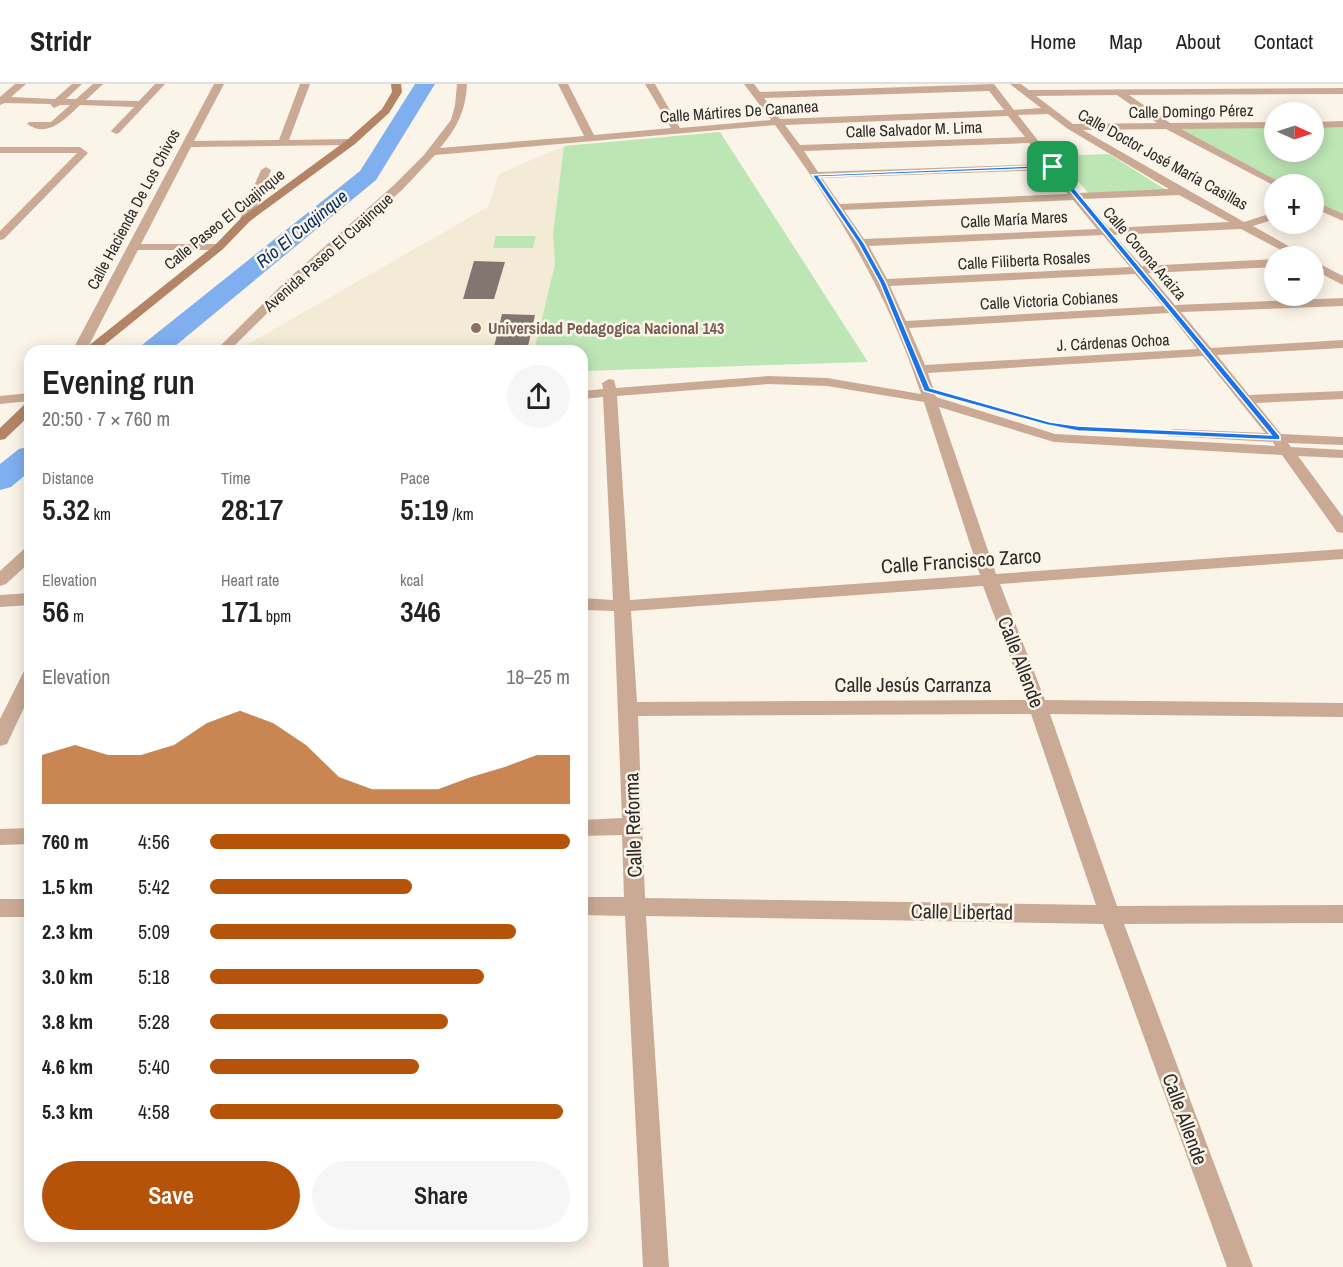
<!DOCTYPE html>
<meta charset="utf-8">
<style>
:root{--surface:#fff;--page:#f6f6f6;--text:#222;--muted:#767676;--line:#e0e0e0;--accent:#b45309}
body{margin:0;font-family:"Archivo Narrow",sans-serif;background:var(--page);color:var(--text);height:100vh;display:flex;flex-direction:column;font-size:22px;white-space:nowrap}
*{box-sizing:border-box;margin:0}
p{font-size:20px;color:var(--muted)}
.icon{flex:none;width:33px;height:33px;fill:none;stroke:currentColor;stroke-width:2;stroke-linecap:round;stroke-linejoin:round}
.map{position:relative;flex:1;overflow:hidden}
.side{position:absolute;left:24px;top:261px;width:564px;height:897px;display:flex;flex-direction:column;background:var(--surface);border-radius:18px;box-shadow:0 3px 15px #0003}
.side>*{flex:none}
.needle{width:39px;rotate:93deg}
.tools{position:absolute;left:1264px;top:18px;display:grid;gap:12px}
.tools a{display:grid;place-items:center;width:60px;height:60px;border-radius:50%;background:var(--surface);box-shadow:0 3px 15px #0003;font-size:30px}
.pin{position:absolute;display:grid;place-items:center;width:51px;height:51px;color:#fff;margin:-26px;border-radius:12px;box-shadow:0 3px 9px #0006}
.round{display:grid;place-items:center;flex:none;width:63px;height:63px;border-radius:32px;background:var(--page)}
.headline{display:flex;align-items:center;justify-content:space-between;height:102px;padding:0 18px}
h1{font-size:33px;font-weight:600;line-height:45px}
.metrics{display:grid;grid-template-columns:repeat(3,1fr);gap:9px;height:102px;padding:6px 18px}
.metrics div{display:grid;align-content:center}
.metrics b{font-size:30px;font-weight:600}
.metrics small{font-size:16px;font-weight:400}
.metrics p{font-size:16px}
.chart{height:168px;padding:12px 18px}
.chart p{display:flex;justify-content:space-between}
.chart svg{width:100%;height:108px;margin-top:6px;fill:var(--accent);opacity:.7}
.primary-button{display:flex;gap:12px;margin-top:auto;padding:12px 18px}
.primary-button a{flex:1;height:69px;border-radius:36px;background:var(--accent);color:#fff;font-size:24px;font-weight:600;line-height:69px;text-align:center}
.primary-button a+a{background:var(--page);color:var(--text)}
ul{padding:0 18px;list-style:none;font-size:20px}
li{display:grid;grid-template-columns:96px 72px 1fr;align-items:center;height:45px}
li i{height:15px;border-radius:8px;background:var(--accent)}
header{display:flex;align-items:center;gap:36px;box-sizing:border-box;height:84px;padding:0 30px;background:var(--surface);border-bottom:2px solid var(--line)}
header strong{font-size:28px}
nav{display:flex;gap:33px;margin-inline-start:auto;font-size:21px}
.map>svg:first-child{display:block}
.education{fill:#f3ebd5}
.green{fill:#bde6b5}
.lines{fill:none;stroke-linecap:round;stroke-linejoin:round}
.river{fill:#80afef;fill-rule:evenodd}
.building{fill:#817770}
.street{fill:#caaa95;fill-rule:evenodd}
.secondary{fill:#b38566;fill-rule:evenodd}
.route{fill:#1a73e8;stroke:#fff;stroke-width:1.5;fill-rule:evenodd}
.education-dot{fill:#8d6e63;stroke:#fbf4e9;stroke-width:2}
.labels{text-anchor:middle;stroke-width:5;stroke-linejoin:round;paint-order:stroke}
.far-street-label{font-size:16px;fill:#2d2b27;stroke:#fbf4e9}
.far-education-label{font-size:16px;font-weight:bold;fill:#785e54;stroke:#fbf4e9;text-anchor:start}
.far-water-label{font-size:18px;font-style:italic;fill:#002e65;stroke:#fbf4e9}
.street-label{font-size:20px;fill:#2d2b27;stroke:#fbf4e9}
</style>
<header>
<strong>Stridr</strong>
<nav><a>Home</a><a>Map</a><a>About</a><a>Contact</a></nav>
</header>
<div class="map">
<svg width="1343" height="1183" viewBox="0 0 1343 1183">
<rect width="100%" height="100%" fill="#fbf4e9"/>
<!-- education -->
<path class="education" d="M564 62 553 149 555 180 534 267H242L245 262 488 123 499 90Z"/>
<!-- green -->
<g class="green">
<path d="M1343 40V134L1314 120V100H1277L1168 42 1275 41V68H1314V41Z"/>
<path d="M720 48 868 278 582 287V267H534L555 180 553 149 564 62Z"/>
<path d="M1109 70 1166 106 1090 111 1056 72Z"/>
<path d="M496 152H536L533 164H493Z"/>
</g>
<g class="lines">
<!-- river -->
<g class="river">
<path d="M415 0H435L376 96 169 267H138L142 261 360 87Z"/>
<path d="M30 362V387L11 403 0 406V380L19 365Z"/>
</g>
</g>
<!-- building -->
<g class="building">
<path d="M474 177 505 178 494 215H463Z"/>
<path d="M502 230 535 231 527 267H493Z"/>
</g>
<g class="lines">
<!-- street -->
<g class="street">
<path d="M15 0H26L11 13 55 15 72 0H82L66 15H76L93 0H103L86 16 139 17 155 0H165L119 49 116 50 111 47 134 23 80 21C66 34 48 55 27 40L29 38H51L70 21H60L54 24 50 20 5 19 0 21V13Z"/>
<path d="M214 0H224L194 57 279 56 300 0H310L289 56 351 55 356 58 351 61 191 63 141 160H219L225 163 219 166H138L86 267H72Z"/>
<path d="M457 0H467C466 26 457 44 440 64L584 52 558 0H568L594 51 671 44 645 0H655L680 44 771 36 744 0H754L760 8 994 0 1014 26 1041 24 1010 0H1021L1029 6 1343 4V10L1129 11 1170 39 1275 38V44L1181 45 1283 100H1275V102L1166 45 1083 46 1244 138 1275 128V135L1253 142 1306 172H1292L1241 145 1114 151 1142 182 1275 175V183L1148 189 1175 221 1343 214V222L1181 228 1211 264 1343 256V264L1217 271 1249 311 1343 307V315L1256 319 1281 350 1343 353V361L1288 359 1291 363 1343 366V374L1298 372 1343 433V449L1337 448 1282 371 1054 358 939 323 996 490 1343 465V475L1000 500 1045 616 1343 619V633L1050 630 1117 822 1343 821V839L1124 840 1253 1183H1227L1103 840 646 832 669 1183H643L625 832 582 831V813H624L622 751 582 752V736L622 734 614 527 582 526V514L613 516 603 313 582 315V307L603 305 602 299 609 295 614 296 616 304 769 292 827 294 921 310C889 211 836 124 775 41L435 71 402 106 309 188 229 267H215L287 196 394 101 424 71 451 36 455 21ZM989 7 1004 26 780 35 764 14ZM1117 11 1157 39 1073 40 1036 12ZM1048 30 1068 45 1169 105 1079 109 1018 31ZM1008 32 1025 53 800 61 785 41ZM1029 59 1045 80 818 88 804 67ZM1050 86 1068 110 840 120 822 94ZM1179 111 1229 138 1109 144 1084 115ZM1073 116 1097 145 864 155 844 126ZM1103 151 1130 183 887 195 869 162ZM1135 190 1163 222 906 237 890 202ZM1169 229 1197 265 925 281 909 244ZM1203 272 1265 349 1174 345 1169 346 1167 349 1169 352 1273 358 1275 362 1055 350 936 313 928 289ZM769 300 827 302 924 318 980 491 630 516 617 312ZM983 502 1026 616 637 618 631 527ZM1031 630 1096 821 645 814 638 632Z"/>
<path d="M1343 37V43L1314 44V38Z"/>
<path d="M0 63H80L88 69 4 155 0 156V147L77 69H0Z"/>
<path d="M266 83 271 86 252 135 250 137H242L240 135 261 86Z"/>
<path d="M1314 117 1343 130V137L1314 124Z"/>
<path d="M1314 177 1343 192V201L1314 186Z"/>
<path d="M30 309V317L0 320V312Z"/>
<path d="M30 464V478L6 500 0 502V487L24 465Z"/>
<path d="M30 509V521L0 523V511Z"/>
<path d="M30 585V611L7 660 0 662V635L24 587Z"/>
<path d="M30 744V760L0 761V745Z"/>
<rect x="0" y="815" width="30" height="18"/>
</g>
<!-- secondary -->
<g class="secondary">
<path d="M391 0H401L402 8 389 29 355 60 250 137 223 165 97 267H82L215 161 242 133 347 56 382 25 392 8Z"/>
<path d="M30 319V331L5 355 0 356V344L25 320Z"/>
</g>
</g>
<!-- route -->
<path class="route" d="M1055 81 1280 352V356L1078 347 1047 341 924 307 880 199 858 159 812 91ZM1051 84 1271 351 1078 342 1050 338 930 304 886 199 864 159 819 93Z"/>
<!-- markers -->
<circle class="education-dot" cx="476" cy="244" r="6"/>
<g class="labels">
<!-- far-street labels -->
<g class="far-street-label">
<text transform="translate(739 27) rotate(-4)" y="6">Calle Mártires De Cananea</text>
<text transform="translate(1191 27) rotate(-1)" y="6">Calle Domingo Pérez</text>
<text transform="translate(914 45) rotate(-2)" y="6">Calle Salvador M. Lima</text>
<text transform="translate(1163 75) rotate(29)" y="6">Calle Doctor José María Casillas</text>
<text transform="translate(133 125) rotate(-62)" y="6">Calle Hacienda De Los Chivos</text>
<text transform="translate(224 135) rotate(-39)" y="6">Calle Paseo El Cuajinque</text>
<text transform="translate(1014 135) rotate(-3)" y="6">Calle María Mares</text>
<text transform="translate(328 168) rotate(-42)" y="6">Avenida Paseo El Cuajinque</text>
<text transform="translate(1145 169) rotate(49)" y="6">Calle Corona Araiza</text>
<text transform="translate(1024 176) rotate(-3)" y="6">Calle Filiberta Rosales</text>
<text transform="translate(1049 216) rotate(-3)" y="6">Calle Victoria Cobianes</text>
<text transform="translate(1113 258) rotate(-3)" y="6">J. Cárdenas Ochoa</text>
</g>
<!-- far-education labels -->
<g class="far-education-label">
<text x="488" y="250">Universidad Pedagogica Nacional 143</text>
</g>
<!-- far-water labels -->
<g class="far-water-label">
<text transform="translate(302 145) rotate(-39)" y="6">Río El Cuajinque</text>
</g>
<!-- street labels -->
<g class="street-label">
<text transform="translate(961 477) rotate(-4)" y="7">Calle Francisco Zarco</text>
<text transform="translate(1021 578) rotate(69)" y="7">Calle Allende</text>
<text x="913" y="608">Calle Jesús Carranza</text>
<text transform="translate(633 741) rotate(-92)" y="7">Calle Reforma</text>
<text transform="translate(962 828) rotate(1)" y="7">Calle Libertad</text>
<text transform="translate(1185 1035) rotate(70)" y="7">Calle Allende</text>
</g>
</g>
</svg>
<div class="tools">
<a><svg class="needle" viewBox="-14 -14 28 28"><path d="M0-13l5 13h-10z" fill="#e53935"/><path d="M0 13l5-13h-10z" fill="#767676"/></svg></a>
<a>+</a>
<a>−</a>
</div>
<div class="pin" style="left:1053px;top:83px;background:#1e9e55"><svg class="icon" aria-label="arrive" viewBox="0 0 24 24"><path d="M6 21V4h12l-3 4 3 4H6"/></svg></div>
<section class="side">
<div class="headline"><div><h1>Evening run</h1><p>20:50 · 7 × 760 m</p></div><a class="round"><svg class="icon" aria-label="share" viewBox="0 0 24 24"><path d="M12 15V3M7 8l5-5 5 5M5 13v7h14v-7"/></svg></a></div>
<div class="metrics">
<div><p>Distance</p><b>5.32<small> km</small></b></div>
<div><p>Time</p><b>28:17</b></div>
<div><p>Pace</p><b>5:19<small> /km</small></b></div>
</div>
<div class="metrics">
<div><p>Elevation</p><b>56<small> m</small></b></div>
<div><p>Heart rate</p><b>171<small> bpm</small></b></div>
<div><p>kcal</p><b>346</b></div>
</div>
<div class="chart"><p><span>Elevation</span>18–25 m</p>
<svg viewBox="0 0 160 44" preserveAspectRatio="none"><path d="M0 44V24L10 20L20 24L30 24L40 20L50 11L60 6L70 11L80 20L90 33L100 38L110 38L120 38L130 33L140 29L150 24L160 24V44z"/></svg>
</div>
<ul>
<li><b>760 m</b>4:56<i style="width:100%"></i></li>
<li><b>1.5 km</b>5:42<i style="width:56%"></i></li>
<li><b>2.3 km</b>5:09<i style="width:85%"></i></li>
<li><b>3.0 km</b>5:18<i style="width:76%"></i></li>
<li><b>3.8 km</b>5:28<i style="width:66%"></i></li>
<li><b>4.6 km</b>5:40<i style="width:58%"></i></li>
<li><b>5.3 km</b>4:58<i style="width:98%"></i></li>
</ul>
<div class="primary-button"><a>Save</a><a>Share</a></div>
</section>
</div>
